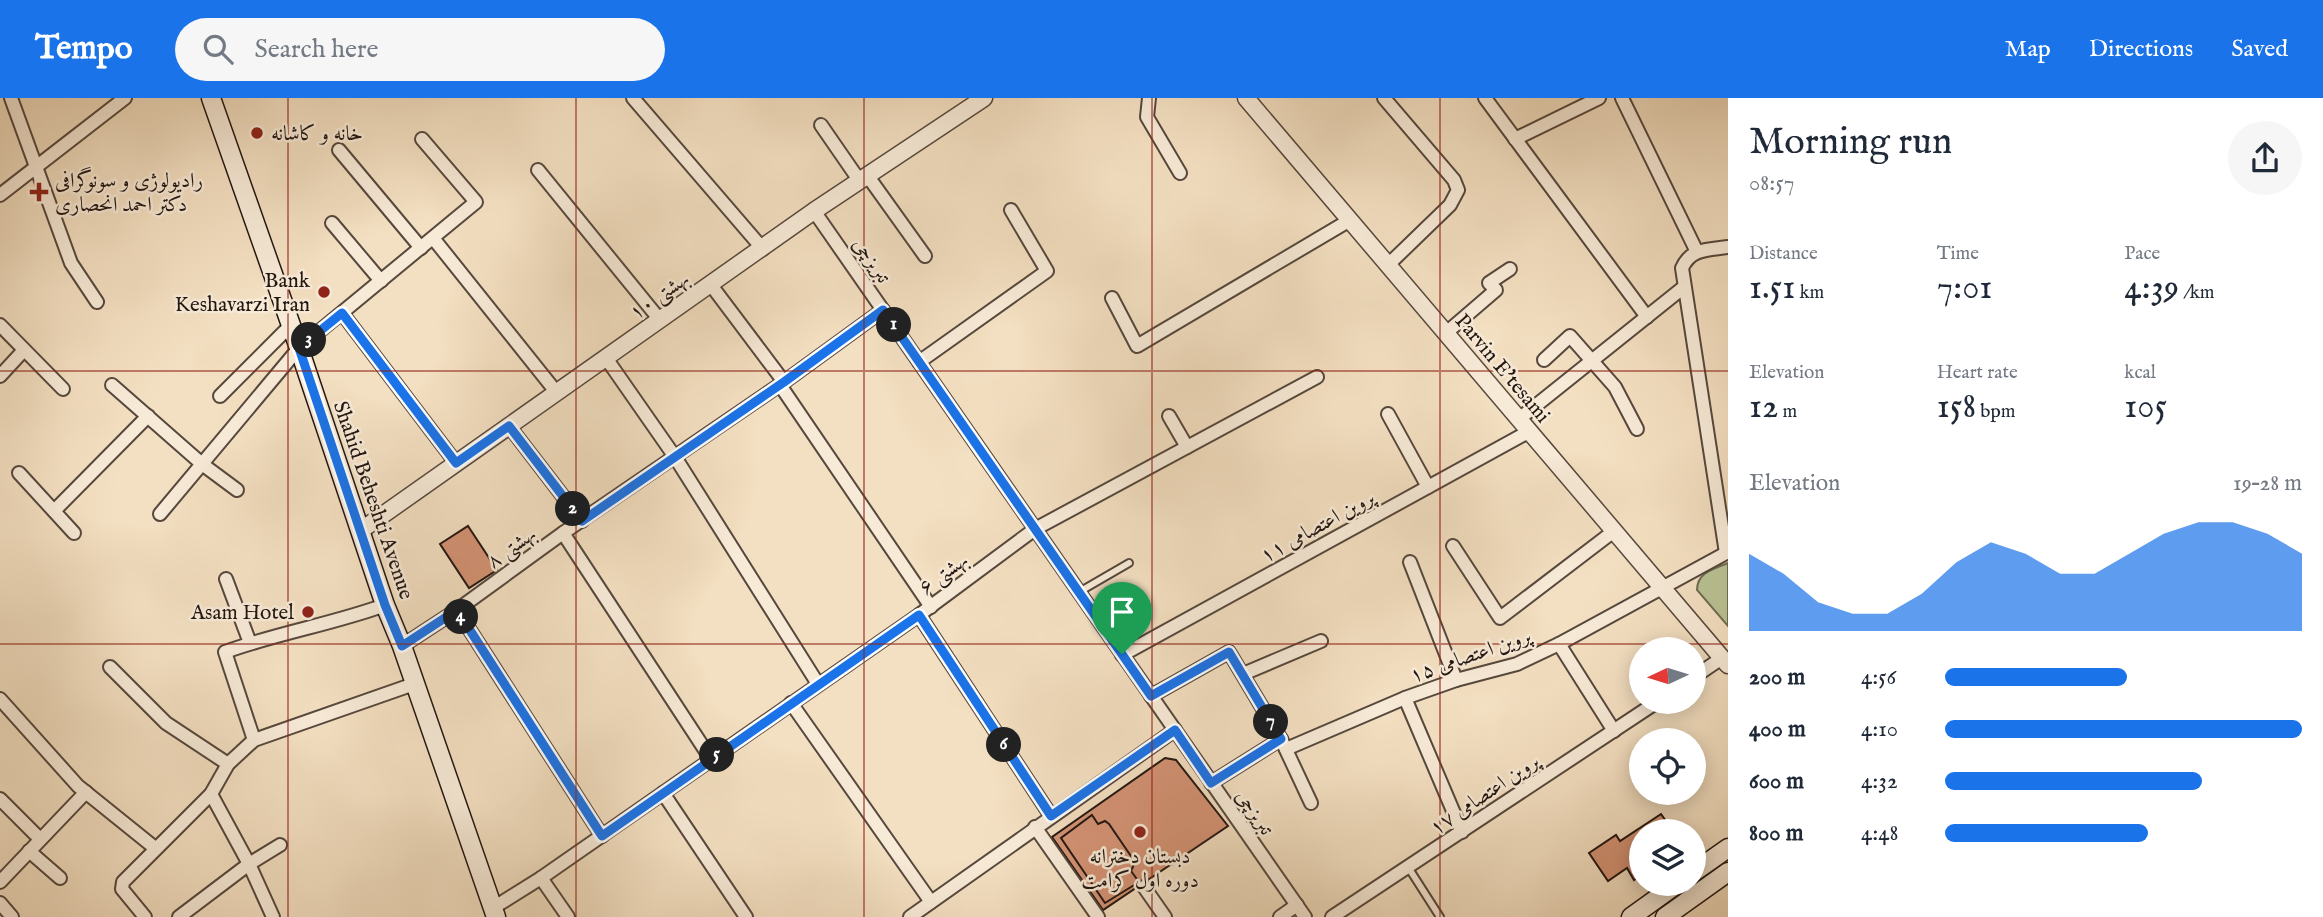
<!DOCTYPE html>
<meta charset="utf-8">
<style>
:root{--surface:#fff;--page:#f6f6f7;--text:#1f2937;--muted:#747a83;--accent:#1a73e8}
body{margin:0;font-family:"IM FELL English",Amiri,serif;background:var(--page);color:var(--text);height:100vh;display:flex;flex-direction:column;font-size:26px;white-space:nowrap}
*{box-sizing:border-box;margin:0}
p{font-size:23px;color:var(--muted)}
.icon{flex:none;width:38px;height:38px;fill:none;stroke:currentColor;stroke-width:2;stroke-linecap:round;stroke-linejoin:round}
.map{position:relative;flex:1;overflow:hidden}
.sheet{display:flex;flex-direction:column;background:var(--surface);width:595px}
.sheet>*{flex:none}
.needle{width:46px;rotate:266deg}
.fabs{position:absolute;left:1629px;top:539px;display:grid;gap:14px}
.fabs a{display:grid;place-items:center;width:77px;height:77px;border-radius:50%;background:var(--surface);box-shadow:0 4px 18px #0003;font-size:35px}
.pin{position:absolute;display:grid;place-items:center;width:60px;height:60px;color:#fff;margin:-72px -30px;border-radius:50% 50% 50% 0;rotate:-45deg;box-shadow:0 0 7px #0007}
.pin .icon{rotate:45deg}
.km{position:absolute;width:35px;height:35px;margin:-18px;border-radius:50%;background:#222;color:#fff;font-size:19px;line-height:35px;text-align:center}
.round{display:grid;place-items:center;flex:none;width:74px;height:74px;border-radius:37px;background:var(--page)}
.head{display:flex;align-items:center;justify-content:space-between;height:119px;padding:0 21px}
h1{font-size:38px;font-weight:600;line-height:52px}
.figures{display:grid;grid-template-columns:repeat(3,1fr);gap:10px;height:119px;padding:7px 21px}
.figures div{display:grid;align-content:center}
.figures b{font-size:35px;font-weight:600}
.figures small{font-size:19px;font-weight:400}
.figures p{font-size:19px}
.chart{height:196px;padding:14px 21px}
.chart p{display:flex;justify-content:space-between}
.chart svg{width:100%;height:126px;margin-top:7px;fill:var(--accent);opacity:.7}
ul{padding:0 21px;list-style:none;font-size:23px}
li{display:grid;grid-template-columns:112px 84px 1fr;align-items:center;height:52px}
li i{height:18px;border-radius:9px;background:var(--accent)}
header{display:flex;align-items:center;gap:42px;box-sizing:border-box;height:98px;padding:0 35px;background:var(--accent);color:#fff}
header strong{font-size:33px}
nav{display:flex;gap:38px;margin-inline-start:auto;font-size:24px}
.search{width:490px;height:63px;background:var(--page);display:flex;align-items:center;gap:18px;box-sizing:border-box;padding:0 24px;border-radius:38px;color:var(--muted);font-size:26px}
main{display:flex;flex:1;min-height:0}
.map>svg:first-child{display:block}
.green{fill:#b9c294;stroke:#6e6c52;stroke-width:2}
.building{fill:#d39274;stroke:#221611;stroke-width:2}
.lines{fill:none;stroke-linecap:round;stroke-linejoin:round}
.service-casing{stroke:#56483d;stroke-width:10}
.minor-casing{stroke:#56483d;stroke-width:16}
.tertiary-casing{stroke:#56483d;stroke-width:19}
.secondary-casing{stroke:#221611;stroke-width:21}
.service{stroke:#f7ead7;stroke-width:6}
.minor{stroke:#f7ead7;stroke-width:12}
.tertiary{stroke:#f7ead7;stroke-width:16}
.secondary{stroke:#f7ead7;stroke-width:18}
.route-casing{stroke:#fff;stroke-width:14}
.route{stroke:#1a73e8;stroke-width:9}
.grid{fill:none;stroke:#8f2418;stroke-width:2;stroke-opacity:0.55}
.poi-dot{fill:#8f2418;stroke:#f7ead7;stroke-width:2.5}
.labels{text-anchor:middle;stroke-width:5;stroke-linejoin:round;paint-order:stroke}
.poi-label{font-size:21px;fill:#221611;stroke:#f7ead7;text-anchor:start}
.street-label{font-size:21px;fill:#221611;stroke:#f7ead7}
</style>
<header>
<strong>Tempo</strong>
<div class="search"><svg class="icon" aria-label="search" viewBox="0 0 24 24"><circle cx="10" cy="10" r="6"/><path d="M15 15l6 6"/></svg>Search here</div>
<nav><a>Map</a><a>Directions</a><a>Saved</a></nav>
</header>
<main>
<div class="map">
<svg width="1728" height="819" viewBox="0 0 1728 819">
<rect width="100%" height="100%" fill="#f3dfc1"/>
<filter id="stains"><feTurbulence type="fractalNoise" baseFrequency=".00286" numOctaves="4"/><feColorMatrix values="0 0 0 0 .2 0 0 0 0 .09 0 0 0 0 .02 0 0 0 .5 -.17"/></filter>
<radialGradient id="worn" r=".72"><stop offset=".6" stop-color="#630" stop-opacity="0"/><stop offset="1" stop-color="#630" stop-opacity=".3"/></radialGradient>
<!-- green -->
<path class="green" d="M1728 465V528L1697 492C1697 474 1714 471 1728 465Z"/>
<!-- building -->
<g class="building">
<path d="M468 428 497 472 469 490 440 446Z"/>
<path d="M1165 660 1176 662 1228 728 1103 812 1052 739Z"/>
<path d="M1661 716 1673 733H1642V777L1634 782 1627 770 1608 783 1589 755 1616 737 1620 743Z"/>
<path d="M1092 717 1098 726 1105 723 1109 726 1135 764 1131 773 1139 784 1105 805 1061 740Z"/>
</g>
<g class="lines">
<!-- service casing -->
<g class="service-casing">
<g id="service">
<path d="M1079 494 1129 465"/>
<path d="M1408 769 1440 819"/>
</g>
</g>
<!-- minor casing -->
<g class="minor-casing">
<g id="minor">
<path d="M11 0 71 165 97 204"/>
<path d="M633 0 763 151"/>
<path d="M1149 0 1147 19 1180 75"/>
<path d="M1384 0 1454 82 1458 92 1450 107 1388 167"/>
<path d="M1485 0 1647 219"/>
<path d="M1622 0 1697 154"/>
<path d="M821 27 859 82"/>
<path d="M1515 41 1599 0"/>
<path d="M339 52 421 150"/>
<path d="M538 72 660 222"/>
<path d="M867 77 925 158"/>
<path d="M0 97 125 0"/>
<path d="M814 113 1305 819"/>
<path d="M332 125 381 183"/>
<path d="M433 140 557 295"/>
<path d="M711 187 784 284"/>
<path d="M1112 200 1137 248 1350 122"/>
<path d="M342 215 456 365"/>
<path d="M0 227 63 291"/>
<path d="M1446 235 1496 192 1489 185 1510 171"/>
<path d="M606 260 675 359 818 586"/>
<path d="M1544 262 1570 238 1615 289 1637 331"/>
<path d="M919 264 1047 173 1011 112"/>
<path d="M0 278 24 252"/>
<path d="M112 287 202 366 237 392"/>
<path d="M780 287 931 509"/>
<path d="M220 298 291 227"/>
<path d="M1388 316 1428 389"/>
<path d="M1169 318 1187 349"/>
<path d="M1519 321 1684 189"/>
<path d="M509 328 582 423"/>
<path d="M19 375 74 435"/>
<path d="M54 413 148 318"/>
<path d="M160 416 299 250 476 104 422 41"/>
<path d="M563 435 711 661"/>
<path d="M1453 448 1500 520 1614 433"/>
<path d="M1726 455 1682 170C1691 150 1708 152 1728 149"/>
<path d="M1410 464 1456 582"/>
<path d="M226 481 250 545"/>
<path d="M457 512 602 738"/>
<path d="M919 517 1051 718"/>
<path d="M1559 546 1614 633"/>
<path d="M402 548 457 512 563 435 784 284 883 212"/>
<path d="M1122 557 1530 333"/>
<path d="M110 569 166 625 228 666"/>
<path d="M1243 576 1321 543"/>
<path d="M1694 579 1722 560"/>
<path d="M1151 598 1229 554 1281 641 1311 705"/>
<path d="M1405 600 1462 734"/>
<path d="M0 601 78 688 155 750"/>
<path d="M791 605 931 804"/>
<path d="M254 642 225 554C277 535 333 526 385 507"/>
<path d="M1286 651 1405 600 1456 582 1517 566 1559 546 1728 454"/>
<path d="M1211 685 1281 641"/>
<path d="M663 695 746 819"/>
<path d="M211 696 249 766 273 819"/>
<path d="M0 701 40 741"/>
<path d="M1035 729 1098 819"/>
<path d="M29 753 60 780"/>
<path d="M541 780 568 819"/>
<path d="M0 784 86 694"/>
<path d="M1144 789 1165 819"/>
<path d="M0 805 12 819"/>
<path d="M493 810 541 780 919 517 1035 431 1317 279"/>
<path d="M145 819 122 791 123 784 211 696 228 666 254 642 414 586"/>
<path d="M179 819 249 766 280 747"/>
<path d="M910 819 1175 632"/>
<path d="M1280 819 1297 807"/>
<path d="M1332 819 1657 604"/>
</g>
</g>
<!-- tertiary casing -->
<g class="tertiary-casing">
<g id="tertiary">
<path d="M1246 0 1728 567"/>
<path d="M360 433 814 113 984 0"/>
</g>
</g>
<!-- secondary casing -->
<g class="secondary-casing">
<g id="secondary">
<path d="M211 0 299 250 385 507 402 548 496 819"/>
<path d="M1694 774 1728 750"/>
<path d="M1631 819 1677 786"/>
<path d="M1665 819 1728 774"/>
</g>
</g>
<!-- service -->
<use href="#service" class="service"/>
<!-- minor -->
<use href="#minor" class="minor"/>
<!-- tertiary -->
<use href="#tertiary" class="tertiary"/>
<!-- secondary -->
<use href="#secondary" class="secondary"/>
</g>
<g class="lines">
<!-- route casing -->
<g class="route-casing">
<path id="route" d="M883 212 1151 598 1229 554 1281 641 1211 685 1175 632 1051 718 919 517 602 738 457 512 402 548 385 507 299 250 342 215 456 365 509 328 582 423 784 284Z"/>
</g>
<!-- route -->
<use href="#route" class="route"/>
</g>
<!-- grid -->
<path class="grid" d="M288 0V819M576 0V819M864 0V819M1152 0V819M1440 0V819M0 273H1728M0 546H1728"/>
<!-- markers -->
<g class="poi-dot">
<circle cx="257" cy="35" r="7"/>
<path d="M35.5 83.5h7v7h7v7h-7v7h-7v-7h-7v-7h7z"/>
<circle cx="324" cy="194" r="7"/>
<circle cx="308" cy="514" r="7"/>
<circle cx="1140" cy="734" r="7"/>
</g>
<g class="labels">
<!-- poi labels -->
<g class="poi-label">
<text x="271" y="42">خانه و کاشانه</text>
<text x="55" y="89">رادیولوژی و سونوگرافی<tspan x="55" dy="24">دکتر احمد انحصاری</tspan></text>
<text x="310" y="189" text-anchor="end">Bank<tspan x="310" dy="24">Keshavarzi Iran</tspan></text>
<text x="294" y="521" text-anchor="end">Asam Hotel</text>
<text x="1140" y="765" text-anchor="middle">دبستان دخترانه<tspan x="1140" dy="24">دوره اول کرامت</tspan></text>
</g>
<!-- street labels -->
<g class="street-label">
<text transform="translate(872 162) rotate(55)" y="7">تبریزچی</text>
<text transform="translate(659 197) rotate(-35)" y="7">بهشتی ۱۰</text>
<text transform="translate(1503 270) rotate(50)" y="7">Parvin E'tesami</text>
<text transform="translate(374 402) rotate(71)" y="7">Shahid Beheshti Avenue</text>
<text transform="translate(1317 428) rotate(-29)" y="7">پروین اعتصامی ۱۱</text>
<text transform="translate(511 449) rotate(-36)" y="7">بهشتی ۸</text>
<text transform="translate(943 475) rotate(-36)" y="7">بهشتی ۶</text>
<text transform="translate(1470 557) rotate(-19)" y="7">پروین اعتصامی ۱۵</text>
<text transform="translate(1484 696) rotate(-34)" y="7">پروین اعتصامی ۱۷</text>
<text transform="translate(1255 714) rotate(55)" y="7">تبریزچی</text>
</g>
</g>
<rect width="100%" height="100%" filter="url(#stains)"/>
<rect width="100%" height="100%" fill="url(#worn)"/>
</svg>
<div class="fabs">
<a><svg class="needle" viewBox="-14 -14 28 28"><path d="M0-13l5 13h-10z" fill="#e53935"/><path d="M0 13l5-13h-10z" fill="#747a83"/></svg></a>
<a><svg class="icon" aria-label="locate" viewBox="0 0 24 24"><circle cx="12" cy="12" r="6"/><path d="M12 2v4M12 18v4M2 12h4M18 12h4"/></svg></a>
<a><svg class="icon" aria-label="layers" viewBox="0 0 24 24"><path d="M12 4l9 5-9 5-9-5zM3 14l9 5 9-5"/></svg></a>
</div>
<div class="pin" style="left:1122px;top:556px;background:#1e9e55"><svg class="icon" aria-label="arrive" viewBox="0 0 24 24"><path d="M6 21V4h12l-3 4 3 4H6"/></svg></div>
<b class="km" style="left:894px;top:227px">1</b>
<b class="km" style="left:573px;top:411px">2</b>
<b class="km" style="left:309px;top:242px">3</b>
<b class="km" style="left:461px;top:519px">4</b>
<b class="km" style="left:717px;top:657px">5</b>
<b class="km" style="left:1004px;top:647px">6</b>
<b class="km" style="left:1271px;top:624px">7</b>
</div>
<section class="sheet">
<div class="head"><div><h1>Morning run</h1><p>08:57</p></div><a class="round"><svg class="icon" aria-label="share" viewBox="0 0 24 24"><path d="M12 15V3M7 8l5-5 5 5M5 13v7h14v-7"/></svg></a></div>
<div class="figures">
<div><p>Distance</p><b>1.51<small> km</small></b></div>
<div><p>Time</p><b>7:01</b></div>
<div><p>Pace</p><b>4:39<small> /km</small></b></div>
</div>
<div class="figures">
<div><p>Elevation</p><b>12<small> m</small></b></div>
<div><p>Heart rate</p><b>158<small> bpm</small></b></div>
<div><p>kcal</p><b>105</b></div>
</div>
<div class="chart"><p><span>Elevation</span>19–28 m</p>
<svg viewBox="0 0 160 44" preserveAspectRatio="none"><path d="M0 44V17L10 24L20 34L30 38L40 38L50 31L60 20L70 13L80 17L90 24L100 24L110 17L120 10L130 6L140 6L150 10L160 17V44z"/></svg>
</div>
<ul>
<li><b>200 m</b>4:56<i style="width:51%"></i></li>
<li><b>400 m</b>4:10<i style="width:100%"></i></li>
<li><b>600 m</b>4:32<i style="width:72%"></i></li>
<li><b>800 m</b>4:48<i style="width:57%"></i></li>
</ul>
</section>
</main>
